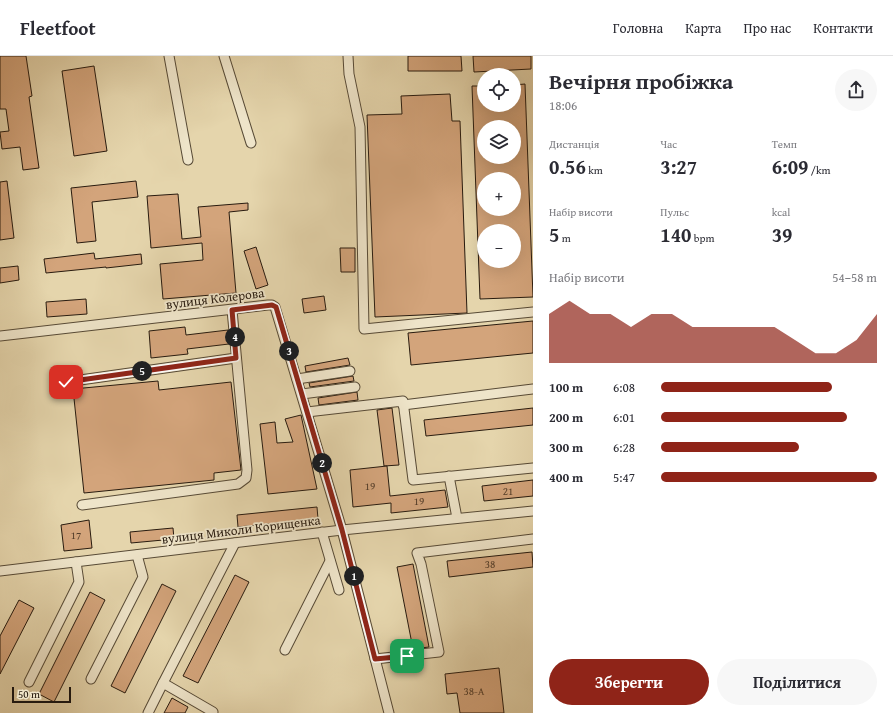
<!DOCTYPE html>
<html lang="uk">
<meta charset="utf-8">
<style>
:root{--surface:#fff;--page:#f7f7f7;--text:#2b2b33;--muted:#7c7c81;--line:#e1e1e2;--accent:#8f2418}
body{margin:0;font-family:"Gentium Book Plus",serif;background:var(--page);color:var(--text);height:100vh;display:flex;flex-direction:column;font-size:15px;white-space:nowrap}
*{box-sizing:border-box;margin:0}
p{font-size:13px;color:var(--muted)}
.icon{flex:none;width:22px;height:22px;fill:none;stroke:currentColor;stroke-width:2;stroke-linecap:round;stroke-linejoin:round}
.map{position:relative;flex:1;overflow:hidden}
.drawer{display:flex;flex-direction:column;background:var(--surface);width:360px}
.drawer>*{flex:none}
.fabs{position:absolute;left:477px;top:12px;display:grid;gap:8px}
.fabs a{display:grid;place-items:center;width:44px;height:44px;border-radius:50%;background:var(--surface);box-shadow:0 4px 16px #0002;font-size:20px}
.scale{position:absolute;left:12px;bottom:10px;width:59px;box-sizing:border-box;padding-left:4px;border:2px solid #281b0f;border-top:0;font-size:11px;line-height:14px;white-space:nowrap;color:#281b0f;-webkit-text-stroke:3px #eee4c9;paint-order:stroke}
.pin{position:absolute;display:grid;place-items:center;width:34px;height:34px;color:#fff;margin:-17px;border-radius:8px;box-shadow:0 2px 6px #0006}
.km{position:absolute;width:20px;height:20px;margin:-10px;border-radius:50%;background:#222;color:#fff;font-size:11px;line-height:20px;text-align:center}
.round{display:grid;place-items:center;flex:none;width:42px;height:42px;border-radius:21px;background:var(--page)}
.headline{display:flex;align-items:center;justify-content:space-between;height:68px;padding:0 16px}
h1{font-size:22px;font-weight:800;line-height:30px}
.metrics{display:grid;grid-template-columns:repeat(3,1fr);gap:6px;height:68px;padding:4px 16px}
.metrics div{display:grid;align-content:center}
.metrics b{font-size:20px;font-weight:800}
.metrics small{font-size:11px;font-weight:400}
.metrics p{font-size:11px}
.chart{height:112px;padding:8px 16px}
.chart p{display:flex;justify-content:space-between}
.chart svg{width:100%;height:72px;margin-top:4px;fill:var(--accent);opacity:.7}
.button{display:flex;gap:8px;margin-top:auto;padding:8px 16px}
.button a{flex:1;height:46px;border-radius:24px;background:var(--accent);color:#fff;font-size:16px;font-weight:800;line-height:46px;text-align:center}
.button a+a{background:var(--page);color:var(--text)}
ul{padding:0 16px;list-style:none;font-size:13px}
li{display:grid;grid-template-columns:64px 48px 1fr;align-items:center;height:30px}
li i{height:10px;border-radius:5px;background:var(--accent)}
header{display:flex;align-items:center;gap:24px;box-sizing:border-box;height:56px;padding:0 20px;background:var(--surface);border-bottom:1px solid var(--line)}
header strong{font-size:19px}
nav{display:flex;gap:22px;margin-inline-start:auto;font-size:14px}
main{display:flex;flex:1;min-height:0}
.map>svg:first-child{display:block}
.building{fill:#d3a47b;stroke:#281b0f;fill-rule:evenodd}
.lines{fill:none;stroke-linecap:round;stroke-linejoin:round}
.minor-casing{stroke:#574a36;stroke-width:11}
.minor{stroke:#eee4c9;stroke-width:9}
.route-casing{stroke:#fff;stroke-width:8}
.route{stroke:#8f2418;stroke-width:5}
.labels{text-anchor:middle;stroke-width:3.5;stroke-linejoin:round;paint-order:stroke}
.number-label{font-size:11px;fill:#533d2a}
.street-label{font-size:13px;fill:#281b0f;stroke:#eee4c9}
</style>
<header>
<strong>Fleetfoot</strong>
<nav><a>Головна</a><a>Карта</a><a>Про нас</a><a>Контакти</a></nav>
</header>
<main>
<div class="map">
<svg width="533" height="657" viewBox="0 0 533 657">
<rect width="100%" height="100%" fill="#e5d5ac"/>
<filter id="stains"><feTurbulence type="fractalNoise" baseFrequency=".005" numOctaves="4"/><feColorMatrix values="0 0 0 0 .2 0 0 0 0 .09 0 0 0 0 .02 0 0 0 .5 -.17"/></filter>
<radialGradient id="worn" r=".72"><stop offset=".6" stop-color="#630" stop-opacity="0"/><stop offset="1" stop-color="#630" stop-opacity=".3"/></radialGradient>
<!-- building -->
<g class="building">
<path d="M0 0H26L32 40 29 41 39 112 23 114 20 91 2 93 0 76 9 75 6 53H0Z"/>
<path d="M408 0H461L462 15H408Z"/>
<path d="M473 0H531V13L474 16Z"/>
<path d="M94 10 107 95 74 100 62 15Z"/>
<path d="M525 28 533 241 480 243 472 30H484V49H514V29ZM484 71H514V101H484ZM484 123H514V153H484ZM484 175H514V205H484Z"/>
<path d="M450 38 452 65H460L467 257 375 261 367 59 402 58 401 40Z"/>
<path d="M7 125 14 182 0 184V126Z"/>
<path d="M136 125 138 141 92 146 96 185 77 187 71 132Z"/>
<path d="M178 138 182 183 201 181 198 151 248 147V154L229 156 236 237 163 243 160 208 203 204 202 187 151 192 147 140Z"/>
<path d="M256 191 268 229 256 233 244 195Z"/>
<path d="M340 192H355V216H341Z"/>
<path d="M94 197 95 203 141 198 142 208 106 212V211L46 217 44 203Z"/>
<path d="M18 210 19 224 0 227V212Z"/>
<path d="M324 240 326 254 304 257 302 243Z"/>
<path d="M86 243 87 258 47 261 46 246Z"/>
<path d="M533 265V297L411 309 408 277Z"/>
<path d="M185 271 186 279 228 274 229 288 187 293 188 298 151 302 149 275Z"/>
<path d="M348 302 350 309 306 316 305 310Z"/>
<path d="M353 320 354 325 310 331 309 327Z"/>
<path d="M158 325 159 334 231 326 241 414 214 417V424L84 437 73 333Z"/>
<path d="M357 336 358 344 319 349 318 342Z"/>
<path d="M392 352 399 409 384 410 377 354Z"/>
<path d="M533 352V369L426 380 424 364Z"/>
<path d="M301 359 317 433 268 438 260 368 275 366 277 387 293 386 285 363Z"/>
<path d="M387 410 390 440 445 434 448 451 391 457V447L353 451 350 414Z"/>
<path d="M533 424V440L484 445 482 430Z"/>
<path d="M317 451 318 463 238 471 237 459Z"/>
<path d="M89 464 92 492 64 495 61 469Z"/>
<path d="M173 472 174 483 131 487 130 476Z"/>
<path d="M532 496 533 511 449 521 447 505Z"/>
<path d="M413 508 429 591 413 593 397 511Z"/>
<path d="M235 519 249 526 198 627 183 620Z"/>
<path d="M162 528 176 535 125 637 111 630Z"/>
<path d="M90 536 105 544 54 646 39 638Z"/>
<path d="M19 544 34 552 0 618V580Z"/>
<path d="M499 612 504 657H460L457 637 447 638 445 618Z"/>
<path d="M172 642 188 651 185 657H164Z"/>
</g>
<g class="lines">
<!-- minor casing -->
<g class="minor-casing">
<g id="minor">
<path d="M169 0 188 104"/>
<path d="M224 0 251 87"/>
<path d="M348 0 349 18 360 71 364 273 533 256"/>
<path d="M0 280 268 249H272L275 251 342 474 389 657"/>
<path d="M297 323 350 315"/>
<path d="M66 326 236 302"/>
<path d="M302 338 355 331"/>
<path d="M403 349 533 333"/>
<path d="M307 356 403 345 413 424 533 412"/>
<path d="M449 420 457 462"/>
<path d="M82 449 238 428 246 422 247 414 232 254"/>
<path d="M322 476 339 534"/>
<path d="M0 515 342 474 533 455"/>
<path d="M285 594 330 505"/>
<path d="M375 603 439 596 421 508 417 497 533 483"/>
<path d="M91 623 143 521 137 499"/>
<path d="M29 626 79 526 76 506"/>
<path d="M163 627 235 487"/>
<path d="M148 657 163 627 213 656"/>
</g>
</g>
<!-- minor -->
<use href="#minor" class="minor"/>
</g>
<g class="lines">
<!-- route casing -->
<g class="route-casing">
<path id="route" d="M66 326 236 302 232 254 272 249 276 251 342 474 375 603 407 600"/>
</g>
<!-- route -->
<use href="#route" class="route"/>
</g>
<g class="labels">
<!-- number labels -->
<g class="number-label">
<text x="370" y="434">19</text>
<text x="508" y="439">21</text>
<text x="419" y="449">19</text>
<text x="76" y="483">17</text>
<text x="490" y="512">38</text>
<text x="474" y="639">38-А</text>
</g>
<!-- street labels -->
<g class="street-label">
<text transform="translate(215 242) rotate(-7)" y="5">вулиця Колерова</text>
<text transform="translate(241 473) rotate(-7)" y="5">вулиця Миколи Корищенка</text>
</g>
</g>
<rect width="100%" height="100%" filter="url(#stains)"/>
<rect width="100%" height="100%" fill="url(#worn)"/>
</svg>
<div class="fabs">
<a><svg class="icon" aria-label="locate" viewBox="0 0 24 24"><circle cx="12" cy="12" r="6"/><path d="M12 2v4M12 18v4M2 12h4M18 12h4"/></svg></a>
<a><svg class="icon" aria-label="layers" viewBox="0 0 24 24"><path d="M12 4l9 5-9 5-9-5zM3 14l9 5 9-5"/></svg></a>
<a>+</a>
<a>−</a>
</div>
<div class="scale">50 m</div>
<div class="pin" style="left:407px;top:600px;background:#1e9e55"><svg class="icon" aria-label="arrive" viewBox="0 0 24 24"><path d="M6 21V4h12l-3 4 3 4H6"/></svg></div>
<div class="pin" style="left:66px;top:326px;background:#d93025"><svg class="icon" aria-label="check" viewBox="0 0 24 24"><path d="M5 12l5 5 9-10"/></svg></div>
<b class="km" style="left:354px;top:520px">1</b>
<b class="km" style="left:322px;top:407px">2</b>
<b class="km" style="left:289px;top:295px">3</b>
<b class="km" style="left:235px;top:281px">4</b>
<b class="km" style="left:142px;top:315px">5</b>
</div>
<section class="drawer">
<div class="headline"><div><h1>Вечірня пробіжка</h1><p>18:06</p></div><a class="round"><svg class="icon" aria-label="share" viewBox="0 0 24 24"><path d="M12 15V3M7 8l5-5 5 5M5 13v7h14v-7"/></svg></a></div>
<div class="metrics">
<div><p>Дистанція</p><b>0.56<small> km</small></b></div>
<div><p>Час</p><b>3:27</b></div>
<div><p>Темп</p><b>6:09<small> /km</small></b></div>
</div>
<div class="metrics">
<div><p>Набір висоти</p><b>5<small> m</small></b></div>
<div><p>Пульс</p><b>140<small> bpm</small></b></div>
<div><p>kcal</p><b>39</b></div>
</div>
<div class="chart"><p><span>Набір висоти</span>54–58 m</p>
<svg viewBox="0 0 160 44" preserveAspectRatio="none"><path d="M0 44V14L10 6L20 14L30 14L40 22L50 14L60 14L70 22L80 22L90 22L100 22L110 22L120 30L130 38L140 38L150 30L160 14V44z"/></svg>
</div>
<ul>
<li><b>100 m</b>6:08<i style="width:79%"></i></li>
<li><b>200 m</b>6:01<i style="width:86%"></i></li>
<li><b>300 m</b>6:28<i style="width:64%"></i></li>
<li><b>400 m</b>5:47<i style="width:100%"></i></li>
</ul>
<div class="button"><a>Зберегти</a><a>Поділитися</a></div>
</section>
</main>
